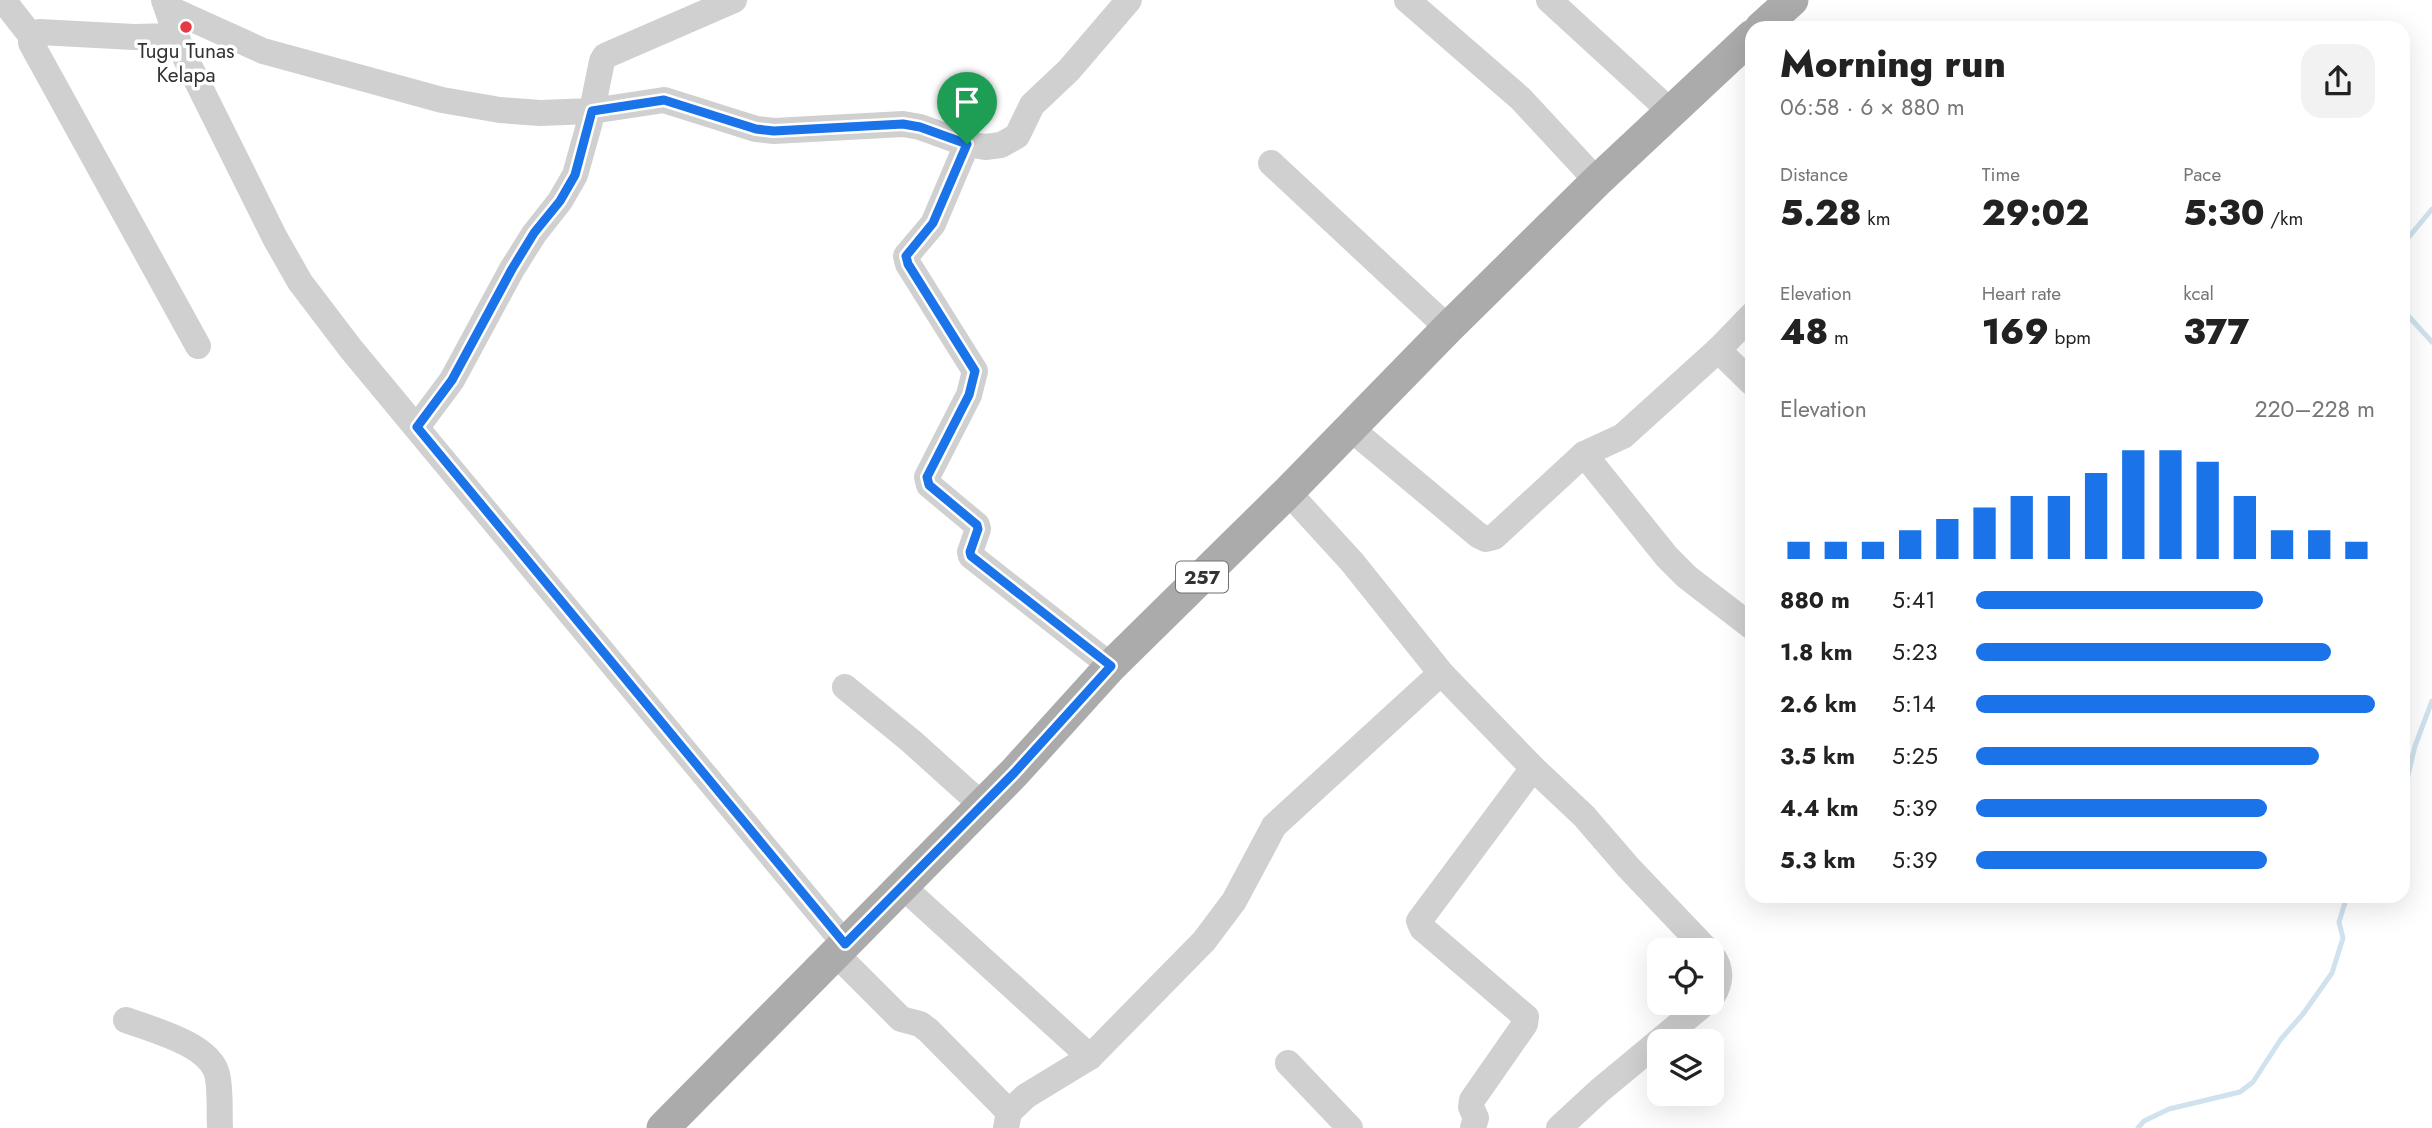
<!DOCTYPE html>
<meta charset="utf-8">
<style>
:root{--surface:#fff;--page:#f2f2f2;--text:#222;--muted:#767676;--accent:#1a73e8}
body{margin:0;font-family:Jost,sans-serif;background:var(--page);color:var(--text);height:100vh;display:flex;flex-direction:column;font-size:26px;white-space:nowrap}
*{box-sizing:border-box;margin:0}
p{font-size:23px;color:var(--muted)}
.icon{flex:none;width:38px;height:38px;fill:none;stroke:currentColor;stroke-width:2;stroke-linecap:round;stroke-linejoin:round}
.map{position:relative;flex:1;overflow:hidden}
.sheet{position:absolute;left:1745px;top:21px;width:665px;height:882px;display:flex;flex-direction:column;background:var(--surface);border-radius:21px;box-shadow:0 7px 28px #0002}
.sheet>*{flex:none}
.buttons{position:absolute;left:1647px;top:938px;display:grid;gap:14px}
.buttons a{display:grid;place-items:center;width:77px;height:77px;border-radius:14px;background:var(--surface);box-shadow:0 7px 28px #0002;font-size:35px}
.pin{position:absolute;display:grid;place-items:center;width:60px;height:60px;color:#fff;margin:-72px -30px;border-radius:50% 50% 50% 0;rotate:-45deg;box-shadow:0 0 7px #0007}
.pin .icon{rotate:45deg}
.round{display:grid;place-items:center;flex:none;width:74px;height:74px;border-radius:21px;background:var(--page)}
.summary{display:flex;align-items:center;justify-content:space-between;height:119px;padding:0 35px}
h1{font-size:38px;font-weight:800;line-height:52px}
.stats{display:grid;grid-template-columns:repeat(3,1fr);gap:10px;height:119px;padding:7px 35px}
.stats div{display:grid;align-content:center}
.stats b{font-size:35px;font-weight:800}
.stats small{font-size:19px;font-weight:400}
.stats p{font-size:19px}
.chart{height:196px;padding:14px 35px}
.chart p{display:flex;justify-content:space-between}
.chart svg{width:100%;height:126px;margin-top:7px;stroke:var(--accent);stroke-width:6}
ul{padding:0 35px;list-style:none;font-size:23px}
li{display:grid;grid-template-columns:112px 84px 1fr;align-items:center;height:52px}
li i{height:18px;border-radius:9px;background:var(--accent)}
.map>svg:first-child{display:block}
.lines{fill:none;stroke-linecap:round;stroke-linejoin:round}
.stream{stroke:#cfe2ee;stroke-width:5}
.minor{stroke:#d0d0d0;stroke-width:26}
.major{stroke:#ababab;stroke-width:33}
.route-casing{stroke:#fff;stroke-width:14}
.route{stroke:#1a73e8;stroke-width:9}
.poi-dot{fill:#e63946;stroke:#fff;stroke-width:2.5}
.labels{text-anchor:middle;stroke-width:7;stroke-linejoin:round;paint-order:stroke}
.shield{fill:#fff;stroke:#707070;stroke-width:2}
.shield-label{font-size:19px;font-weight:bold;fill:#333}
.poi-label{font-size:21px;fill:#333;stroke:#fff}
</style>
<div class="map">
<svg width="2432" height="1128" viewBox="0 0 2432 1128">
<rect width="100%" height="100%" fill="#fff"/>
<g class="lines">
<!-- stream -->
<g class="stream">
<path d="M2403 244 2432 209"/>
<path d="M2403 310 2432 342"/>
<path d="M2403 796 2415 746 2432 701"/>
<path d="M2138 1128 2144 1121 2169 1109 2240 1092 2253 1082 2281 1039 2303 1014 2332 973 2343 938 2339 922 2347 896"/>
</g>
<!-- minor -->
<g class="minor">
<path d="M3 0 32 37"/>
<path d="M164 0 181 49 275 238 300 282 351 349 845 944"/>
<path d="M1407 0 1521 99 1597 181"/>
<path d="M1549 0 1670 111"/>
<path d="M168 8 263 51 442 100 500 110 540 113 592 111 664 100 756 129 774 131 903 124 920 127 967 144 985 147 1001 145 1017 136 1032 105 1069 70 1129 0"/>
<path d="M176 36 134 37 39 32 32 37 31 43 198 346"/>
<path d="M967 144 933 224 906 256 908 264 975 371 969 395 927 477 929 485 977 525 978 529 970 552 971 556 1111 666"/>
<path d="M1271 163 1448 328"/>
<path d="M1718 350 1752 383"/>
<path d="M417 427 452 380 512 269 534 234 560 201 575 175 589 125 602 61 605 56 734 0"/>
<path d="M1350 428 1478 535 1486 539 1494 537 1584 454 1623 436 1718 350 1752 315"/>
<path d="M1584 454 1667 557 1687 577 1752 627"/>
<path d="M1288 492 1352 562 1441 673 1533 768 1584 816 1628 867 1707 950"/>
<path d="M845 687 911 741 982 805"/>
<path d="M902 886 1090 1057"/>
<path d="M836 954 901 1019 920 1024 928 1030 1009 1112"/>
<path d="M1712 955C1722 969 1721 983 1712 997"/>
<path d="M126 1020C153 1030 209 1044 217 1074 221 1090 219 1111 220 1128"/>
<path d="M1288 1063 1350 1128"/>
<path d="M1006 1128 1009 1112 1026 1096 1090 1057 1204 941 1234 901 1274 826 1441 673"/>
<path d="M1473 1128 1476 1118 1471 1107 1472 1100 1525 1024 1526 1017 1422 928 1419 921 1533 768"/>
<path d="M1559 1128 1599 1091 1705 1003"/>
</g>
<!-- major -->
<g class="major">
<path d="M1761 28 1792 0"/>
<path d="M663 1128 1014 773 1111 666 1288 492 1448 328 1597 181 1752 36"/>
</g>
</g>
<g class="lines">
<!-- route casing -->
<g class="route-casing">
<path id="route" d="M664 100 756 129 774 131 903 124 920 127 967 144 933 223 906 256 908 264 975 371 969 395 927 477 929 485 977 525 978 529 970 552 971 556 1111 666 1014 773 845 944 417 427 452 380 512 269 534 233 560 201 575 175 592 111Z"/>
</g>
<!-- route -->
<use href="#route" class="route"/>
</g>
<!-- markers -->
<circle class="poi-dot" cx="186" cy="27" r="7"/>
<g class="labels">
<!-- shield labels -->
<rect class="shield" x="1176" y="561.5" width="52" height="31" rx="5"/>
<g class="shield-label">
<text x="1202" y="584">257</text>
</g>
<!-- poi labels -->
<g class="poi-label">
<text x="186" y="58">Tugu Tunas<tspan x="186" dy="24">Kelapa</tspan></text>
</g>
</g>
</svg>
<div class="buttons">
<a><svg class="icon" aria-label="locate" viewBox="0 0 24 24"><circle cx="12" cy="12" r="6"/><path d="M12 2v4M12 18v4M2 12h4M18 12h4"/></svg></a>
<a><svg class="icon" aria-label="layers" viewBox="0 0 24 24"><path d="M12 4l9 5-9 5-9-5zM3 14l9 5 9-5"/></svg></a>
</div>
<div class="pin" style="left:967px;top:144px;background:#1e9e55"><svg class="icon" aria-label="arrive" viewBox="0 0 24 24"><path d="M6 21V4h12l-3 4 3 4H6"/></svg></div>
<section class="sheet">
<div class="summary"><div><h1>Morning run</h1><p>06:58 · 6 × 880 m</p></div><a class="round"><svg class="icon" aria-label="share" viewBox="0 0 24 24"><path d="M12 15V3M7 8l5-5 5 5M5 13v7h14v-7"/></svg></a></div>
<div class="stats">
<div><p>Distance</p><b>5.28<small> km</small></b></div>
<div><p>Time</p><b>29:02</b></div>
<div><p>Pace</p><b>5:30<small> /km</small></b></div>
</div>
<div class="stats">
<div><p>Elevation</p><b>48<small> m</small></b></div>
<div><p>Heart rate</p><b>169<small> bpm</small></b></div>
<div><p>kcal</p><b>377</b></div>
</div>
<div class="chart"><p><span>Elevation</span>220–228 m</p>
<svg viewBox="0 0 160 44" preserveAspectRatio="none"><path d="M5 44V38M15 44V38M25 44V38M35 44V34M45 44V30M55 44V26M65 44V22M75 44V22M85 44V14M95 44V6M105 44V6M115 44V10M125 44V22M135 44V34M145 44V34M155 44V38"/></svg>
</div>
<ul>
<li><b>880 m</b>5:41<i style="width:72%"></i></li>
<li><b>1.8 km</b>5:23<i style="width:89%"></i></li>
<li><b>2.6 km</b>5:14<i style="width:100%"></i></li>
<li><b>3.5 km</b>5:25<i style="width:86%"></i></li>
<li><b>4.4 km</b>5:39<i style="width:73%"></i></li>
<li><b>5.3 km</b>5:39<i style="width:73%"></i></li>
</ul>
</section>
</div>
